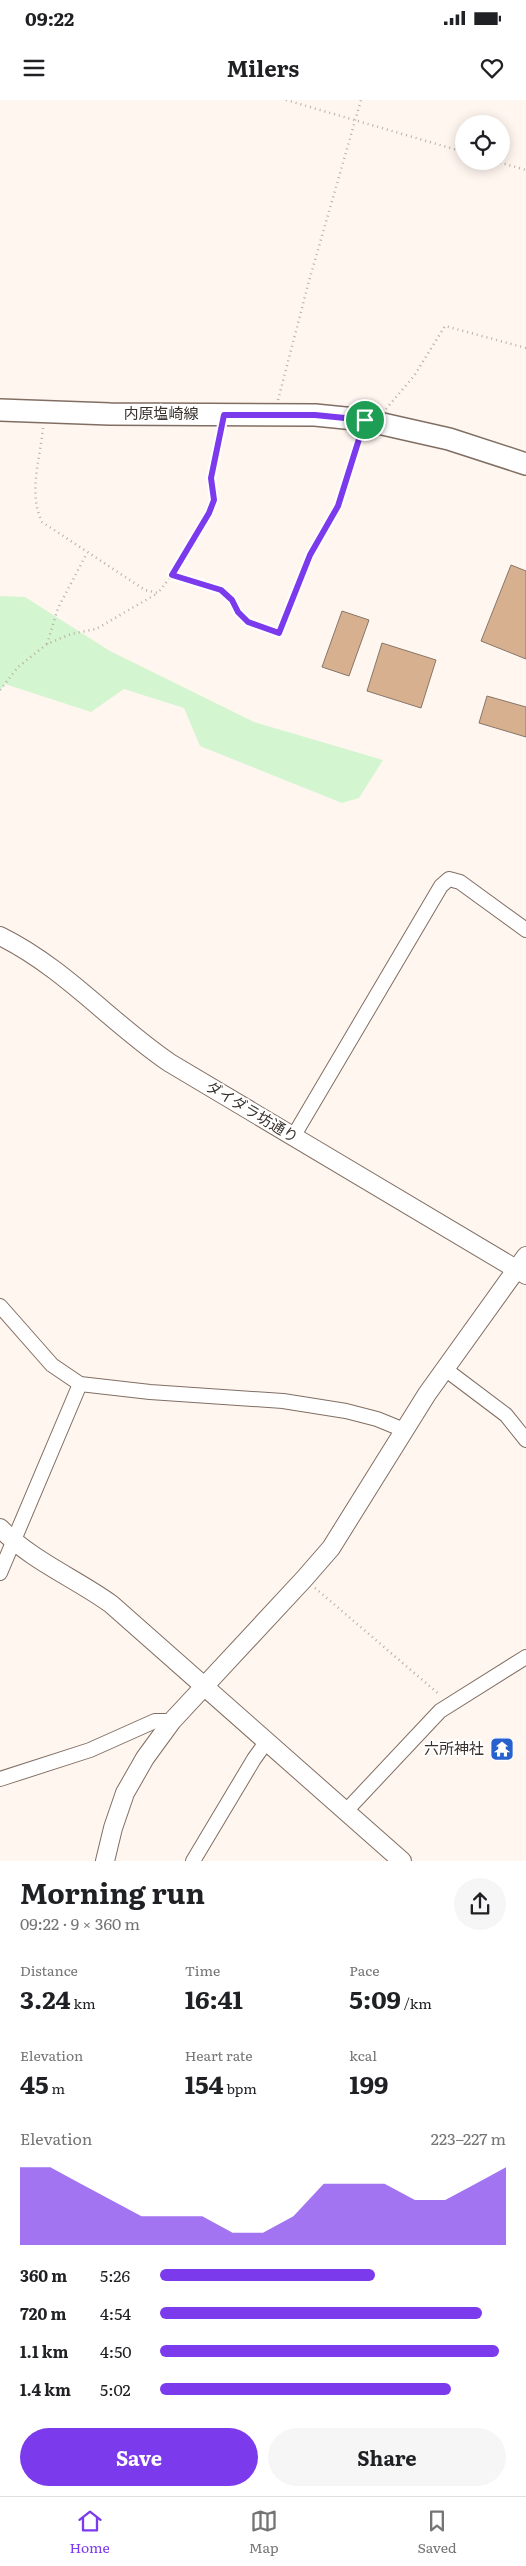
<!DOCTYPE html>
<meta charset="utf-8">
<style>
:root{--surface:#fff;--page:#f6f6f6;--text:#202124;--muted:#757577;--line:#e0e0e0;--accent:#7c3aed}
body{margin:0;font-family:Literata,"Noto Sans JP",serif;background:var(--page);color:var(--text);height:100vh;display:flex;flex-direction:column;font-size:19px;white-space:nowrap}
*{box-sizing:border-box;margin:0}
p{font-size:16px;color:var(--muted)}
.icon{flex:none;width:28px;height:28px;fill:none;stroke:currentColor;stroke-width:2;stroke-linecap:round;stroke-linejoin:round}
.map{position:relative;height:1761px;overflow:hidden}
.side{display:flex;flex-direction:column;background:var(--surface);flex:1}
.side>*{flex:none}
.buttons{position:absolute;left:455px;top:15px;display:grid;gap:10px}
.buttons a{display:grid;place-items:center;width:55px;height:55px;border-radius:50%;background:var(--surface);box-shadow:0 2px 12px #0003;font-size:25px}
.pin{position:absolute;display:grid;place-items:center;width:42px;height:42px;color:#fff;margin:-21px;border:2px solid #fff;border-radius:50%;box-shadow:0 1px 5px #0007}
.round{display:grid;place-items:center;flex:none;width:52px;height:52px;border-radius:26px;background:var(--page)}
.overview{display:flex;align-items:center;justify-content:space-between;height:85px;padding:0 20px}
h1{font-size:28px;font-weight:700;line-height:38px}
.stats{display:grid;grid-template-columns:repeat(3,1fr);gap:8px;height:85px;padding:5px 20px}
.stats div{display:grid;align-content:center}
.stats b{font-size:25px;font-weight:700}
.stats small{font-size:14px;font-weight:400}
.stats p{font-size:14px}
.chart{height:140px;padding:10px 20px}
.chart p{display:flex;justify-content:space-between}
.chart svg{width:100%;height:90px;margin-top:5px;fill:var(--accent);opacity:.7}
.button{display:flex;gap:10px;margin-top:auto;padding:10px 20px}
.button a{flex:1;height:58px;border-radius:30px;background:var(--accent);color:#fff;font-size:20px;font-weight:700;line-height:58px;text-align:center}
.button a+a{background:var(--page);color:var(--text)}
ul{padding:0 20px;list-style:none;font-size:16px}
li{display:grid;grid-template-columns:80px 60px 1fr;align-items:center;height:38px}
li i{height:12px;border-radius:6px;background:var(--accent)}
.status{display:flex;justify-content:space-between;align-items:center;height:35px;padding:0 25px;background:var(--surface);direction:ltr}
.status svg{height:14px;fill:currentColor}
header{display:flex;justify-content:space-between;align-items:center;height:65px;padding:0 20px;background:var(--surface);font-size:22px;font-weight:700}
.menu{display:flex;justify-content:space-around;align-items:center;height:70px;border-top:1px solid var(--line);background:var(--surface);font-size:14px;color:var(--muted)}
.menu a{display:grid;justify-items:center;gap:2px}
.menu .on{color:var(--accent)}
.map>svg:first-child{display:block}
.green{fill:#d3f5cf}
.building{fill:#d7b090;stroke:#877668}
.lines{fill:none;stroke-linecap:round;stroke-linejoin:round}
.minor-casing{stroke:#816e62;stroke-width:16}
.tertiary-casing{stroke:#816e62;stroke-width:20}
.primary-casing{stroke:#816e62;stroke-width:24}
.path{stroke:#b8afa9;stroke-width:2.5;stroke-dasharray:1 4;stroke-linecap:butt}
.minor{stroke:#fff;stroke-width:14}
.tertiary{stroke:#fff;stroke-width:18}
.primary{stroke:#fff;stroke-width:21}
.route-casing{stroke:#fff;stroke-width:10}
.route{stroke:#7c3aed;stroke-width:6}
.labels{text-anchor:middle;stroke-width:4;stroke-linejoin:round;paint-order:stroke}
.street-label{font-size:15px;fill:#39312b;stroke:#fff}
.poi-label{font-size:15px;fill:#39312b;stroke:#fff;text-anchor:end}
</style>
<div class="status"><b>09:22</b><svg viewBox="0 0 49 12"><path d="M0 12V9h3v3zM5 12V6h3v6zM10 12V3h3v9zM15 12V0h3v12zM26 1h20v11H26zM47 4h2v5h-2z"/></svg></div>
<header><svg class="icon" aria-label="menu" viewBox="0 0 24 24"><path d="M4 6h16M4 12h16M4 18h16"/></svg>Milers<svg class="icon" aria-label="heart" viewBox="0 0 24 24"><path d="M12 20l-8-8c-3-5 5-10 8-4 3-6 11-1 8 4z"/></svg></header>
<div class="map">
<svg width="526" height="1761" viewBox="0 0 526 1761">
<rect width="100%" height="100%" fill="#fff6f0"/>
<!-- green -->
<path class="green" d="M0 496 25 497 110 551 254 622 383 660 359 698 342 703 200 646 184 608 124 589 91 612 5 584 0 591Z"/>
<!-- building -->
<g class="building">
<path d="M511 465 526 471V559L481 541Z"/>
<path d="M342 511 369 520 349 576 322 567Z"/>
<path d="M382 543 436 560 421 608 367 591Z"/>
<path d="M487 596 526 607V637L479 623Z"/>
</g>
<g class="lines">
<!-- minor casing -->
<g class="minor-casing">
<g id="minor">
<path d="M293 1037 441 786 449 779 460 782 526 830"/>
<path d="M0 1206 52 1265 80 1284 150 1292 283 1301 346 1311 377 1319 404 1330"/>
<path d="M445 1269 506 1315 526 1340"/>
<path d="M0 1473 80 1284"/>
<path d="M0 1679 90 1650 155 1621H172"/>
<path d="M346 1711 440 1611 526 1557"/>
<path d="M193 1761 254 1659 267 1641"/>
</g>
</g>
<!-- tertiary casing -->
<g class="tertiary-casing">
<g id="tertiary">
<path d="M0 836C65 868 111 923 170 963L526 1175"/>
<path d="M0 1428C32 1461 75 1478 111 1504L402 1761"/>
<path d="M105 1761 113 1728 125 1693 145 1658 172 1621 304 1479 331 1448 427 1294 526 1156"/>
</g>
</g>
<!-- primary casing -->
<g class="primary-casing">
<path id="primary" d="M0 310 110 314 315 315 365 320 449 339 526 364"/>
</g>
<!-- path -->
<g class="path">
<path d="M286 0 464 52"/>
<path d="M495 61 526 70"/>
<path d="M278 300 309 181 361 0"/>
<path d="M386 309 414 276 445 226 526 248"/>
<path d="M43 328C40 360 28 393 42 422L145 490 158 493 172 475 221 490 232 500 238 512 248 522 279 533 310 455 338 406 361 337"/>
<path d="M172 475 209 413 214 400 211 379 222 331"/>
<path d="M47 544 58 508 87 453"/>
<path d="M0 590 18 567 47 544 71 534 96 529 158 493"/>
<path d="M315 1488 440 1595"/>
</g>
<!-- minor -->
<use href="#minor" class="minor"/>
<!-- tertiary -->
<use href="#tertiary" class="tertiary"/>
<!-- primary -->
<use href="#primary" class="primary"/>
</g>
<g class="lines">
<!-- route casing -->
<g class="route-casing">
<path id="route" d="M224 315H315L365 320 338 406 310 455 279 533 248 522 238 512 232 500 221 490 172 475 209 413 214 400 211 378Z"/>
</g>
<!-- route -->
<use href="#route" class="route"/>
</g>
<!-- icons -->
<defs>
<g id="temple-square" transform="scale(1.25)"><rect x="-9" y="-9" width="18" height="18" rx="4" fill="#2661ce" stroke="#fff"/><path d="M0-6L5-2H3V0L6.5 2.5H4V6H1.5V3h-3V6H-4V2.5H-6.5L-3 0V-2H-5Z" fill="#fff"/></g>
</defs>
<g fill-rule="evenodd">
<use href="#temple-square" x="502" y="1649"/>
</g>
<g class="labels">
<!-- street labels -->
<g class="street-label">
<text x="161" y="319">内原塩崎線</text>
<text transform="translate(252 1012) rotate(31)" y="5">ダイダラ坊通り</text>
</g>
<!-- poi labels -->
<g class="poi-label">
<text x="484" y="1654">六所神社</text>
</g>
</g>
</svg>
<div class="buttons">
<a><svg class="icon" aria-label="locate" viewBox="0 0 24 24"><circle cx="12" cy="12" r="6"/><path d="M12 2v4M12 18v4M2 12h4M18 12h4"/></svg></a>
</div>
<div class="pin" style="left:365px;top:320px;background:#1e9e55"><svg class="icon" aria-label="arrive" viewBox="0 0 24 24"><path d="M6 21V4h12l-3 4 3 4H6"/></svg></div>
</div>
<section class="side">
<div class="overview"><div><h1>Morning run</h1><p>09:22 · 9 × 360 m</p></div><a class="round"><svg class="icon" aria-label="share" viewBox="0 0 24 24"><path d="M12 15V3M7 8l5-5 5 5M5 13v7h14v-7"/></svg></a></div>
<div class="stats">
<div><p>Distance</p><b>3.24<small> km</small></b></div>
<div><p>Time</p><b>16:41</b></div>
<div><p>Pace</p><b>5:09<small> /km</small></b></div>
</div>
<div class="stats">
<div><p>Elevation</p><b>45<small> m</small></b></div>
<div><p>Heart rate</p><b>154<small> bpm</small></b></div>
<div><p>kcal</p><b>199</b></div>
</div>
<div class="chart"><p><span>Elevation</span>223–227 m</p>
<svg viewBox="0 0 160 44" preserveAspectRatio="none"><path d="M0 44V6L10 6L20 14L30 22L40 30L50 30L60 30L70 38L80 38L90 30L100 14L110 14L120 14L130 22L140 22L150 14L160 6V44z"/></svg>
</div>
<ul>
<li><b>360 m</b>5:26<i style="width:62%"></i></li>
<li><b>720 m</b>4:54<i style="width:93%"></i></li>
<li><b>1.1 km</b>4:50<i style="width:98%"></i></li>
<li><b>1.4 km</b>5:02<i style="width:84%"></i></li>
</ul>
<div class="button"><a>Save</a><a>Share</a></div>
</section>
<nav class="menu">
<a class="on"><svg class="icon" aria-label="home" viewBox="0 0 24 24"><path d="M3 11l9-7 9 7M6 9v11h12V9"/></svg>Home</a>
<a><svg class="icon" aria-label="map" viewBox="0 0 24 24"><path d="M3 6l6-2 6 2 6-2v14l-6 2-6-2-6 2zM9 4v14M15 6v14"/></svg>Map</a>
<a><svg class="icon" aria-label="saved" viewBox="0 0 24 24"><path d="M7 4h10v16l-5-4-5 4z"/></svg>Saved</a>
</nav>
